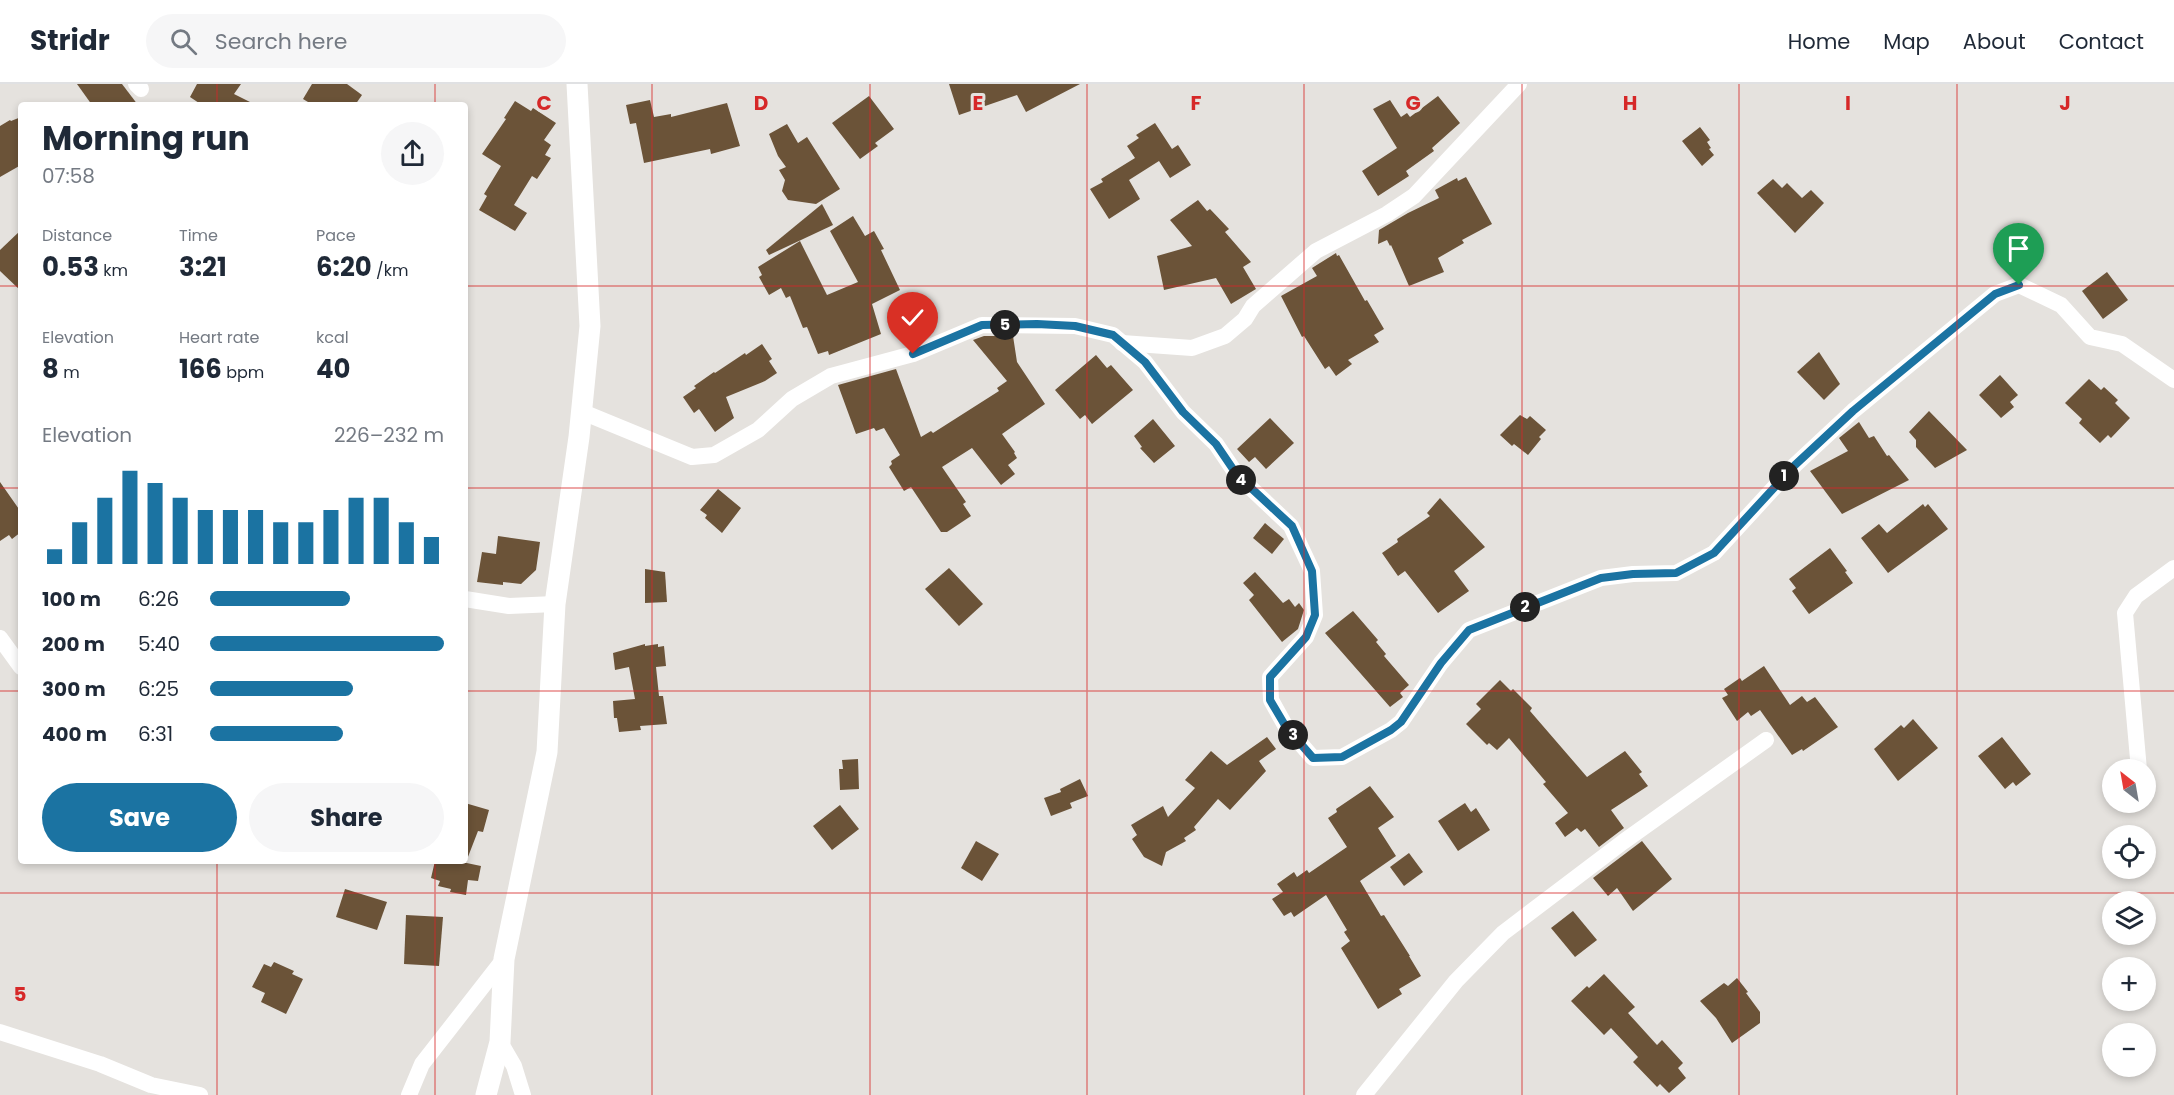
<!DOCTYPE html>
<meta charset="utf-8">
<style>
:root{--surface:#fff;--page:#f6f6f7;--text:#1f2937;--muted:#747a83;--line:#e0e1e3;--accent:#1b73a2}
body{margin:0;font-family:Poppins,sans-serif;background:var(--page);color:var(--text);height:100vh;display:flex;flex-direction:column;font-size:22px;white-space:nowrap}
*{box-sizing:border-box;margin:0}
p{font-size:20px;color:var(--muted)}
.icon{flex:none;width:33px;height:33px;fill:none;stroke:currentColor;stroke-width:2;stroke-linecap:round;stroke-linejoin:round}
.map{position:relative;flex:1;overflow:hidden}
.details{position:absolute;left:18px;top:18px;width:450px;height:762px;display:flex;flex-direction:column;background:var(--surface);border-radius:6px;box-shadow:0 3px 9px #0003}
.details>*{flex:none}
.needle{width:39px;rotate:329deg}
.fabs{position:absolute;left:2102px;top:675px;display:grid;gap:12px}
.fabs a{display:grid;place-items:center;width:54px;height:54px;border-radius:50%;background:var(--surface);box-shadow:0 3px 9px #0003;font-size:30px}
.pin{position:absolute;display:grid;place-items:center;width:51px;height:51px;color:#fff;margin:-62px -26px;border-radius:50% 50% 50% 0;rotate:-45deg;box-shadow:0 0 6px #0007}
.pin .icon{rotate:45deg}
.km{position:absolute;width:30px;height:30px;margin:-15px;border-radius:50%;background:#222;color:#fff;font-size:16px;line-height:30px;text-align:center}
.round{display:grid;place-items:center;flex:none;width:63px;height:63px;border-radius:32px;background:var(--page)}
.head{display:flex;align-items:center;justify-content:space-between;height:102px;padding:0 24px}
h1{font-size:33px;font-weight:700;line-height:45px}
.figures{display:grid;grid-template-columns:repeat(3,1fr);gap:9px;height:102px;padding:6px 24px}
.figures div{display:grid;align-content:center}
.figures b{font-size:26px;font-weight:700}
.figures small{font-size:16px;font-weight:400}
.figures p{font-size:16px}
.chart{height:168px;padding:12px 24px}
.chart p{display:flex;justify-content:space-between}
.chart svg{width:100%;height:108px;margin-top:6px;stroke:var(--accent);stroke-width:6}
.cta{display:flex;gap:12px;margin-top:auto;padding:12px 24px}
.cta a{flex:1;height:69px;border-radius:36px;background:var(--accent);color:#fff;font-size:24px;font-weight:700;line-height:69px;text-align:center}
.cta a+a{background:var(--page);color:var(--text)}
ul{padding:0 24px;list-style:none;font-size:20px}
li{display:grid;grid-template-columns:96px 72px 1fr;align-items:center;height:45px}
li i{height:15px;border-radius:8px;background:var(--accent)}
header{display:flex;align-items:center;gap:36px;box-sizing:border-box;height:84px;padding:0 30px;background:var(--surface);border-bottom:2px solid var(--line)}
header strong{font-size:28px}
nav{display:flex;gap:33px;margin-inline-start:auto;font-size:21px}
.search{width:420px;height:54px;background:var(--page);display:flex;align-items:center;gap:15px;box-sizing:border-box;padding:0 21px;border-radius:33px;color:var(--muted);font-size:22px}
.map>svg:first-child{display:block}
.building{fill:#6b5338}
.lines{fill:none;stroke-linecap:round;stroke-linejoin:round}
.minor{stroke:#fff;stroke-width:16}
.tertiary{stroke:#fff;stroke-width:21}
.route-casing{stroke:#fff;stroke-width:12}
.route{stroke:#1b73a2;stroke-width:8}
.grid{fill:none;stroke:#d62828;stroke-width:1.5;stroke-opacity:0.55}
.grid-label{font-size:20px;text-anchor:middle;font-weight:bold;fill:#d62828;stroke:#e5e2de;stroke-width:6;stroke-linejoin:round;paint-order:stroke}
</style>
<header>
<strong>Stridr</strong>
<div class="search"><svg class="icon" aria-label="search" viewBox="0 0 24 24"><circle cx="10" cy="10" r="6"/><path d="M15 15l6 6"/></svg>Search here</div>
<nav><a>Home</a><a>Map</a><a>About</a><a>Contact</a></nav>
</header>
<div class="map">
<svg width="2174" height="1011" viewBox="0 0 2174 1011">
<rect width="100%" height="100%" fill="#e5e2de"/>
<!-- building -->
<g class="building">
<path d="M77 0H122L138 21H92Z"/>
<path d="M197 0H241L234 10 256 21H202L190 13Z"/>
<path d="M312 0H347L362 11 355 21H313L303 15Z"/>
<path d="M949 0H1080L1026 28 1017 11 959 31Z"/>
<path d="M869 12 894 45 875 59 878 62 860 75 832 39Z"/>
<path d="M1438 12 1460 39 1432 64 1434 67 1406 87 1409 92 1378 112 1362 87 1397 64 1373 25 1390 16 1401 33 1407 29 1410 33Z"/>
<path d="M650 16 654 33 671 30V33L727 19 740 62 711 70 710 65 644 79 636 39 630 40 626 21Z"/>
<path d="M515 17 531 27 533 24 556 39 544 56 551 61 545 71 551 74 537 95 532 92 514 121 527 129 515 147 479 126 487 112 484 110 501 82 482 70 506 35 504 34Z"/>
<path d="M21 33V81L0 93V42L10 36 11 37Z"/>
<path d="M1155 39 1172 65 1178 61 1191 81 1170 94 1159 77 1129 96 1140 115 1109 135 1090 105 1103 98 1101 95 1135 74 1127 62 1139 54 1136 51Z"/>
<path d="M787 40 798 59 807 53 840 105 816 120 788 116 782 107 785 96 779 86 786 83 778 72 769 50Z"/>
<path d="M1700 43 1710 56 1707 58 1711 64 1709 65 1714 71 1702 82 1682 57Z"/>
<path d="M1466 93 1492 140 1462 156 1464 159 1438 174 1444 188 1409 202 1391 161 1390 162 1387 156 1378 160 1379 146 1408 129 1439 114 1435 106 1457 94 1458 97Z"/>
<path d="M1773 95 1782 104 1787 99 1802 114 1811 106 1824 119 1795 149 1757 109Z"/>
<path d="M1198 116 1207 127 1210 125 1229 145 1225 148 1251 178 1243 183 1256 205 1231 220 1216 194 1164 206 1157 172 1192 162 1170 136Z"/>
<path d="M822 120 833 141 769 171 766 166Z"/>
<path d="M853 132 865 152 874 147 884 165 881 166 900 206 872 220 881 250 829 271 828 267 818 270 807 243 803 244 790 212 786 214 781 204 769 211 759 193 762 191 758 183 800 157 827 211 858 198 830 147Z"/>
<path d="M21 146V207L0 187V166Z"/>
<path d="M1336 169 1337 172 1339 171 1365 217 1367 216 1384 245 1374 251 1379 258 1348 276 1352 280 1336 292 1329 282 1325 285 1304 252 1302 253 1281 212 1317 192 1312 184Z"/>
<path d="M2107 188 2128 216 2103 235 2082 207Z"/>
<path d="M984 252H1013L1017 278 1045 320 1002 350 1015 368 1014 369 1017 374 1008 381 1015 390 1001 401 972 364 942 383 966 418 963 420 971 432 947 448H941L911 403 904 407 889 383 892 380 891 377 900 371 884 344 876 347 874 344 856 350 838 301 896 285 921 353 931 347 933 349 999 307 997 304 1007 297 973 256Z"/>
<path d="M762 260 772 275 769 277 777 289 765 297 726 313 734 334 715 348 699 325 694 329 683 313 696 304 694 302 714 288 715 289 745 269 746 271Z"/>
<path d="M1819 268 1840 300 1824 316 1797 288Z"/>
<path d="M1096 271 1107 284 1111 281 1133 306 1092 340 1085 331 1080 335 1055 306Z"/>
<path d="M2000 291 2018 311 2010 318 2014 323 2001 334 1979 311Z"/>
<path d="M2089 295 2101 306 2104 303 2118 316 2115 319 2130 334 2111 354 2108 351 2100 359 2079 339 2082 335 2065 319Z"/>
<path d="M1929 327 1967 366 1935 384 1916 363V356L1909 348Z"/>
<path d="M1520 331 1527 335 1530 332 1546 346 1539 353 1541 355 1528 371 1514 360 1512 362 1500 351Z"/>
<path d="M1270 334 1294 359 1266 385 1255 373 1249 378 1237 365Z"/>
<path d="M1153 335 1175 362 1154 379 1140 364 1142 363 1134 352Z"/>
<path d="M1859 338 1869 354 1874 352 1887 372 1889 371 1909 396 1842 430 1810 387 1848 367 1839 354Z"/>
<path d="M0 398 21 428V448L12 455 9 451 0 457Z"/>
<path d="M718 405 741 424 722 449 705 434 707 431 700 426Z"/>
<path d="M1440 414 1485 463 1454 487 1469 507 1438 529 1405 487 1398 492 1382 469 1398 458 1397 455 1430 432 1427 429Z"/>
<path d="M1923 420 1925 423 1928 420 1948 445 1888 489 1861 454 1879 440 1887 449Z"/>
<path d="M1265 439 1284 455 1272 470 1253 454Z"/>
<path d="M498 452 540 458 536 486 521 500 503 498V501L477 498 482 468 496 470Z"/>
<path d="M1830 464 1847 487 1845 488 1853 499 1809 530 1792 507 1796 504 1789 495Z"/>
<path d="M949 484 983 520 959 542 925 505Z"/>
<path d="M645 485 665 488 667 518 645 519Z"/>
<path d="M1255 488 1283 519 1289 515 1295 523 1299 519 1304 526 1298 545 1282 558 1249 516 1254 511 1243 499Z"/>
<path d="M1353 527 1378 556 1376 558 1386 570 1384 572 1409 601 1400 609 1403 613 1390 623 1325 549Z"/>
<path d="M645 560V562L658 560V563L664 562 666 582 656 583 659 612H663L667 640 640 642 641 646 619 648 617 634H614L613 617 635 615 629 583 615 586 613 569Z"/>
<path d="M1764 582 1790 621 1802 612 1807 618 1815 613 1838 643 1803 667 1802 665 1792 671 1760 626 1751 632 1748 628 1737 637 1722 614 1728 611 1724 605 1740 594 1742 597Z"/>
<path d="M1500 596 1511 607 1513 605 1532 624 1530 627 1587 693 1625 667 1642 688 1639 690 1648 702 1611 726 1624 744 1599 763 1585 745 1581 748 1577 744 1565 753 1555 739 1568 729 1543 700 1546 698 1509 654 1497 666 1489 659 1487 661 1466 640 1481 625 1476 620Z"/>
<path d="M1913 635 1938 664 1898 697 1874 665 1901 641 1904 644Z"/>
<path d="M1267 653 1276 665 1259 677 1266 687 1230 726 1218 715 1194 743 1196 746 1184 754 1186 757 1166 768 1162 782 1144 773 1132 755 1137 751 1131 741 1163 722 1168 733 1195 704 1185 696 1211 667 1227 681Z"/>
<path d="M2002 653 2031 690 2016 702 2013 698 2005 705 1978 672Z"/>
<path d="M858 675 859 705 840 706 839 685H843L842 676Z"/>
<path d="M1080 695 1088 712 1070 719 1072 724 1051 732 1044 714 1061 708 1060 705Z"/>
<path d="M1370 702 1394 733 1378 744 1396 772 1360 797 1381 832 1384 831 1410 872H1409L1421 892 1399 905 1402 910 1378 925 1341 864 1350 857 1344 848 1347 846 1326 811 1294 833 1291 828 1284 832 1272 815 1283 808 1277 800 1294 788 1297 793 1307 786 1309 789 1347 763 1328 734 1337 728 1336 725Z"/>
<path d="M465 719 489 726 483 748 478 747 466 778Z"/>
<path d="M1465 719 1471 728 1476 724 1490 746 1458 767 1438 737Z"/>
<path d="M840 721 859 745 832 766 813 742Z"/>
<path d="M976 757 999 770 982 797 961 784Z"/>
<path d="M1642 757 1672 795 1633 827 1617 804 1608 812 1593 794Z"/>
<path d="M1409 769 1423 788 1404 802 1390 783Z"/>
<path d="M435 777H457L481 782 478 797 468 796 466 811 450 808 451 805 438 802 440 797 431 794Z"/>
<path d="M345 805 387 818 377 846 336 833Z"/>
<path d="M1573 827 1597 856 1575 873 1551 844Z"/>
<path d="M406 831 443 833 439 882 404 880Z"/>
<path d="M274 878 294 887 292 890 303 895 286 930 261 918 265 909 252 903 264 880 271 883Z"/>
<path d="M1604 890 1635 923 1628 929 1657 961 1662 956 1683 979 1678 984 1686 994 1669 1009 1660 1000 1657 1003 1633 978 1638 973 1611 944 1604 951 1571 917 1587 902 1589 904Z"/>
<path d="M1737 894 1748 908 1746 909 1760 928V939L1732 959 1716 934 1700 917 1724 899 1728 902Z"/>
</g>
<g class="lines">
<!-- minor -->
<g class="minor">
<path d="M136 0 141 5"/>
<path d="M1122 259 1192 264 1225 252 1245 235 1253 222 1316 167 1387 130 1414 112 1519 0"/>
<path d="M580 327 692 373 714 371 758 346 792 315 831 292 913 270 982 241 1075 242 1113 251 1145 278 1183 328 1216 360 1237 391 1291 442 1312 487 1315 531 1306 553 1270 593 1271 616 1286 643 1313 674 1342 673 1391 646 1401 638 1441 579 1469 546 1601 494 1633 490 1676 489 1714 469 1795 381 1853 327 1995 210 2019 201 2061 221 2090 253 2122 260 2174 296"/>
<path d="M465 515 509 522 555 520"/>
<path d="M0 554 21 583"/>
<path d="M2139 686 2125 529 2136 512 2174 484"/>
<path d="M0 948 100 980 151 1001 200 1011"/>
<path d="M500 958 514 982 523 1011"/>
<path d="M409 1011 422 980 504 875"/>
<path d="M1364 1011 1456 897 1503 849 1623 758 1766 656"/>
</g>
<!-- tertiary -->
<path class="tertiary" d="M486 1011 500 958 504 875 547 668 555 520 579 353 590 242 577 0"/>
</g>
<g class="lines">
<!-- route casing -->
<g class="route-casing">
<path id="route" d="M913 270 982 241 1037 240 1075 242 1113 251 1145 278 1183 328 1216 360 1237 391 1292 442 1312 487 1315 531 1306 553 1270 593V616L1286 643 1313 674 1342 673 1391 646 1401 638 1441 579 1469 546 1601 494 1633 490 1676 489 1714 469 1795 381 1853 327 1995 210 2019 201"/>
</g>
<!-- route -->
<use href="#route" class="route"/>
</g>
<!-- grid -->
<path class="grid" d="M217 0V21M435 0V21M652 0V1011M870 0V1011M1087 0V1011M1304 0V1011M1522 0V1011M1739 0V1011M1957 0V1011M0 202H21M465 202H2174M0 404H21M465 404H2174M0 607H21M465 607H2174M217 777V1011M435 777V1011M0 809H2174"/>
<g class="grid-label">
<text x="544" y="26">C</text>
<text x="761" y="26">D</text>
<text x="978" y="26">E</text>
<text x="1196" y="26">F</text>
<text x="1413" y="26">G</text>
<text x="1630" y="26">H</text>
<text x="1848" y="26">I</text>
<text x="2065" y="26">J</text>
<text x="20" y="917">5</text>
</g>
</svg>
<div class="fabs">
<a><svg class="needle" viewBox="-14 -14 28 28"><path d="M0-13l5 13h-10z" fill="#e53935"/><path d="M0 13l5-13h-10z" fill="#747a83"/></svg></a>
<a><svg class="icon" aria-label="locate" viewBox="0 0 24 24"><circle cx="12" cy="12" r="6"/><path d="M12 2v4M12 18v4M2 12h4M18 12h4"/></svg></a>
<a><svg class="icon" aria-label="layers" viewBox="0 0 24 24"><path d="M12 4l9 5-9 5-9-5zM3 14l9 5 9-5"/></svg></a>
<a>+</a>
<a>−</a>
</div>
<div class="pin" style="left:2019px;top:201px;background:#1e9e55"><svg class="icon" aria-label="arrive" viewBox="0 0 24 24"><path d="M6 21V4h12l-3 4 3 4H6"/></svg></div>
<div class="pin" style="left:913px;top:270px;background:#d93025"><svg class="icon" aria-label="check" viewBox="0 0 24 24"><path d="M5 12l5 5 9-10"/></svg></div>
<b class="km" style="left:1784px;top:392px">1</b>
<b class="km" style="left:1525px;top:523px">2</b>
<b class="km" style="left:1293px;top:651px">3</b>
<b class="km" style="left:1241px;top:396px">4</b>
<b class="km" style="left:1005px;top:241px">5</b>
<section class="details">
<div class="head"><div><h1>Morning run</h1><p>07:58</p></div><a class="round"><svg class="icon" aria-label="share" viewBox="0 0 24 24"><path d="M12 15V3M7 8l5-5 5 5M5 13v7h14v-7"/></svg></a></div>
<div class="figures">
<div><p>Distance</p><b>0.53<small> km</small></b></div>
<div><p>Time</p><b>3:21</b></div>
<div><p>Pace</p><b>6:20<small> /km</small></b></div>
</div>
<div class="figures">
<div><p>Elevation</p><b>8<small> m</small></b></div>
<div><p>Heart rate</p><b>166<small> bpm</small></b></div>
<div><p>kcal</p><b>40</b></div>
</div>
<div class="chart"><p><span>Elevation</span>226–232 m</p>
<svg viewBox="0 0 160 44" preserveAspectRatio="none"><path d="M5 44V38M15 44V27M25 44V17M35 44V6M45 44V11M55 44V17M65 44V22M75 44V22M85 44V22M95 44V27M105 44V27M115 44V22M125 44V17M135 44V17M145 44V27M155 44V33"/></svg>
</div>
<ul>
<li><b>100 m</b>6:26<i style="width:60%"></i></li>
<li><b>200 m</b>5:40<i style="width:100%"></i></li>
<li><b>300 m</b>6:25<i style="width:61%"></i></li>
<li><b>400 m</b>6:31<i style="width:57%"></i></li>
</ul>
<div class="cta"><a>Save</a><a>Share</a></div>
</section>
</div>
